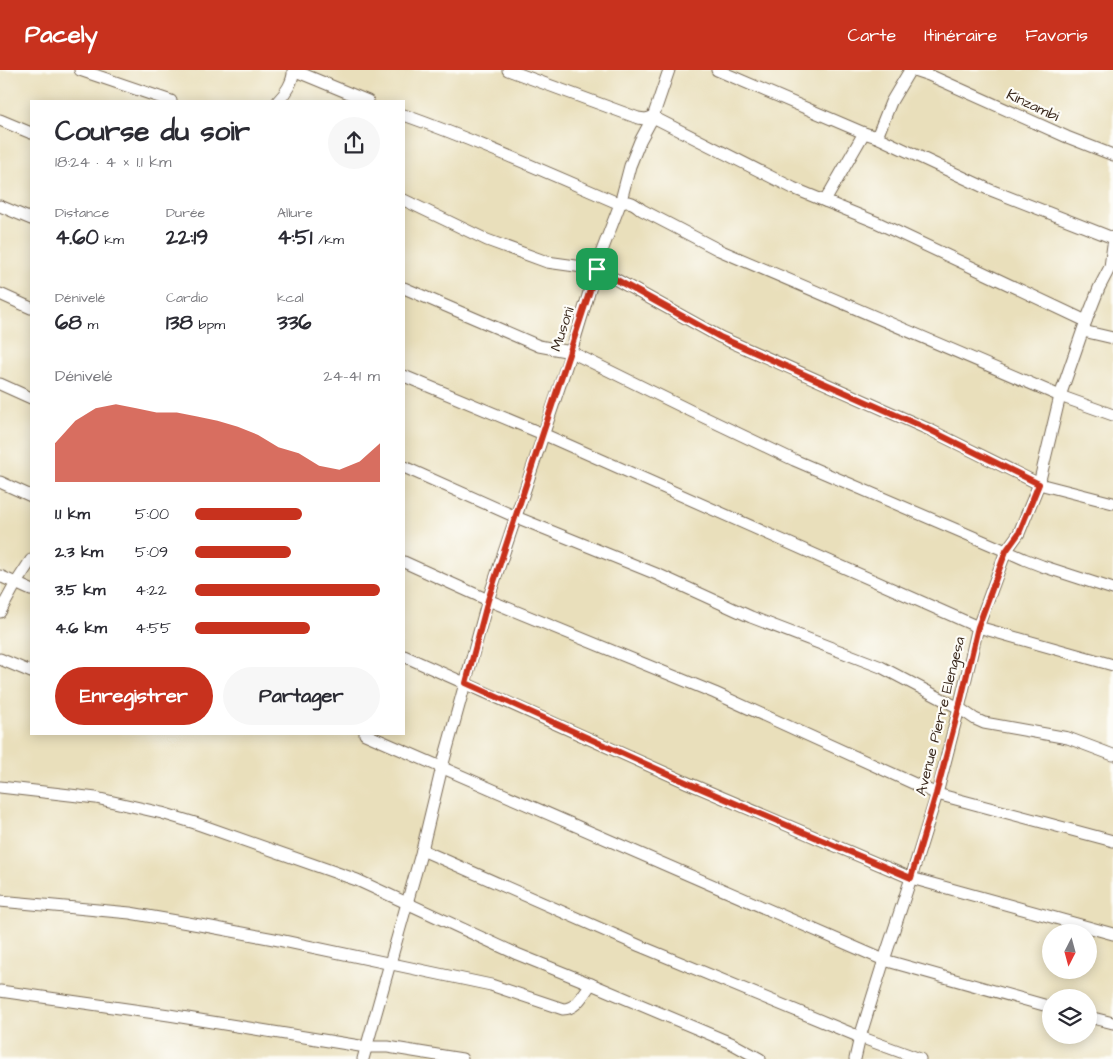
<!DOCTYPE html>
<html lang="fr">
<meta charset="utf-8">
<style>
:root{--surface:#fff;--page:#f7f7f7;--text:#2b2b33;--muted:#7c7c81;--accent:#c8321e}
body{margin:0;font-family:"Architects Daughter",sans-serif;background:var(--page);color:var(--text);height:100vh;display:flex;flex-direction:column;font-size:19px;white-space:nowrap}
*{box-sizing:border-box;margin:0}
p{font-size:16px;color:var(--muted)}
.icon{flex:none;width:28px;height:28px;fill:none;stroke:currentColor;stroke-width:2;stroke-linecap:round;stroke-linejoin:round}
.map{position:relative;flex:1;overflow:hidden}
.panel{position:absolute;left:30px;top:30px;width:375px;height:635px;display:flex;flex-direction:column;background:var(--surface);border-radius:0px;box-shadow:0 2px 12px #0003}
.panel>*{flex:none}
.needle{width:32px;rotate:186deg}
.tools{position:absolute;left:1042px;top:854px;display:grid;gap:10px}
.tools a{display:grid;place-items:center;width:55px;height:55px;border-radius:50%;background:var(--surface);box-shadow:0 2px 12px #0003;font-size:25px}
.pin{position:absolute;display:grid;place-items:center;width:42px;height:42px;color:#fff;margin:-21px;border-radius:10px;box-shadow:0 2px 8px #0006}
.round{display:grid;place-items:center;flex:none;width:52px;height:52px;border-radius:26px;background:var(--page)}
.head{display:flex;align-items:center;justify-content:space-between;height:85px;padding:0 25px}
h1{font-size:28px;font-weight:700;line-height:38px}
.figures{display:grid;grid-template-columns:repeat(3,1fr);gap:8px;height:85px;padding:5px 25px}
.figures div{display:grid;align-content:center}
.figures b{font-size:21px;font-weight:700}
.figures small{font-size:14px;font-weight:400}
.figures p{font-size:14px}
.chart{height:140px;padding:10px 25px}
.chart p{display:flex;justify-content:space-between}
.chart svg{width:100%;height:90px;margin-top:5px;fill:var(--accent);opacity:.7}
.action{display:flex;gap:10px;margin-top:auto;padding:10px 25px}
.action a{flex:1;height:58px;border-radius:30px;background:var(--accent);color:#fff;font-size:20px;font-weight:700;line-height:58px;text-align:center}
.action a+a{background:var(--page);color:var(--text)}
ul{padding:0 25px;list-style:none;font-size:16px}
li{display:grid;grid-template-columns:80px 60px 1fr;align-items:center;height:38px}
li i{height:12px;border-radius:6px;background:var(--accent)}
header{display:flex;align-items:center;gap:30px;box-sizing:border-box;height:70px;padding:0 25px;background:var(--accent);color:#fff}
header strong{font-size:24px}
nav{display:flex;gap:28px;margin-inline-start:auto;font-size:18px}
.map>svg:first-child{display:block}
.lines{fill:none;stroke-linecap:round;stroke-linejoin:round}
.street-casing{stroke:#786955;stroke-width:13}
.street{stroke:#fff;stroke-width:11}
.route-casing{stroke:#fff;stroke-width:10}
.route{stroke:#c8321e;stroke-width:6}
.labels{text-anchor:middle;stroke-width:4.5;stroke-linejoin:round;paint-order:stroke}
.street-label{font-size:15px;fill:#3b2a1e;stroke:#fdfcf7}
</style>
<header>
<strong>Pacely</strong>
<nav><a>Carte</a><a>Itinéraire</a><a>Favoris</a></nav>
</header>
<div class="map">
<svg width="1113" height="989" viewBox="0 0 1113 989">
<rect width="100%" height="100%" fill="#fdfcf7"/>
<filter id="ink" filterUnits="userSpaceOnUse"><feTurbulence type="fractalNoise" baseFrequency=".02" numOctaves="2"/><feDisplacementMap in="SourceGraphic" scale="10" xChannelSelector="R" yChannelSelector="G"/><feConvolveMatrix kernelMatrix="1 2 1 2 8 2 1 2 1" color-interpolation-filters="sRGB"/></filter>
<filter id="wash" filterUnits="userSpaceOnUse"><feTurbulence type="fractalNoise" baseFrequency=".0096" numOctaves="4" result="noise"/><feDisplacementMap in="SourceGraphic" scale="20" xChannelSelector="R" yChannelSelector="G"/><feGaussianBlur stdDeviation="1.12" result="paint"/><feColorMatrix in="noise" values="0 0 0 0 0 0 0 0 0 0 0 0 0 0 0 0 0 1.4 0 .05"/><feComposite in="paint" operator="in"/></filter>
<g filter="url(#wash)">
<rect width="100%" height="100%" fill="#e9dfbb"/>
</g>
<g filter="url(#ink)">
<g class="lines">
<!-- street casing -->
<g class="street-casing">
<g id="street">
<path d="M80 0 171 31"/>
<path d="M508 0 638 48 645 49 653 47 793 118 876 152 1086 251"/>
<path d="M717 0 864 63 877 67 988 119 1113 168"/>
<path d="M914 0 929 5 1067 67 1113 85"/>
<path d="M278 31C285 24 294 11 293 0L368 31"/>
<path d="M404 45C477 71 548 103 620 134 629 129 635 134 642 140L719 180 1060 326 1113 345"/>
<path d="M0 50 31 63"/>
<path d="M877 67 891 32 910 0"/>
<path d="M404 130 487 170 547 192 597 199 720 267 930 360 1039 414 1113 433"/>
<path d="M825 131 864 63"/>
<path d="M0 136 31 149"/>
<path d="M404 218 539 276 571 282 691 341 794 390 1006 481 1024 489 1042 496 1113 519"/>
<path d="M0 224 31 238"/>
<path d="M1083 261 1113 268"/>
<path d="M404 306 543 364 978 557 1113 595"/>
<path d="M0 314 31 328"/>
<path d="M404 397 516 447 659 505 751 547 881 597 959 638 975 649 984 653 1068 668 1113 685"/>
<path d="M0 412 31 426"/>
<path d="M404 492 488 530 715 623 937 724 1113 771"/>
<path d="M0 506 31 520"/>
<path d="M0 542 16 513 31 490"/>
<path d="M404 586 688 713 911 808 1113 864"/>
<path d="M0 589 31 602"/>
<path d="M365 664 884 890 1051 937"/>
<path d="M0 717 96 728 162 743 195 753 357 810 517 884 591 914 731 973 760 989"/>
<path d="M422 780 640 876 860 967 920 989"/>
<path d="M0 831 130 843 211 857 274 869 491 915 563 939C577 939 583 924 591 914"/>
<path d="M0 921 169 945 366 977H388L462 989"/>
<path d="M1089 947 1113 953"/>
<path d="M363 989 422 780 442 697 488 530 571 282 600 186 620 134 630 96 640 71 653 47 669 0"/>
<path d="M855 989 860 967 884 890 911 808 937 724 959 638 978 557 1006 481 1019 463 1039 414 1060 326 1086 251 1099 218 1110 197 1113 175"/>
</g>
</g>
<!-- street -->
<use href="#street" class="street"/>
</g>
</g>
<g class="lines" filter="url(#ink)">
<!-- route casing -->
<g class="route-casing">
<path id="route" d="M597 199 720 267 930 360 1039 414 1019 463 1006 481 978 557 959 638 936 724 911 808 688 713 466 613 488 530Z"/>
</g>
<!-- route -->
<use href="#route" class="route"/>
</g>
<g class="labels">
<!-- street labels -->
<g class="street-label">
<text transform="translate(1033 35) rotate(25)" y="5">Kinzambi</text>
<text transform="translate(562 259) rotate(-72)" y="5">Musoni</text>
<text transform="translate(940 646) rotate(-76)" y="5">Avenue Pierre Elengesa</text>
</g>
</g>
</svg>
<div class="tools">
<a><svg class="needle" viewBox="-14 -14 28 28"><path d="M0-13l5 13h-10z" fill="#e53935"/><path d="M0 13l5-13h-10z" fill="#7c7c81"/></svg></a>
<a><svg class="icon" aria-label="layers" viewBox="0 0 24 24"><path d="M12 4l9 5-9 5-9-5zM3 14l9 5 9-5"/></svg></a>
</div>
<div class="pin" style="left:597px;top:199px;background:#1e9e55"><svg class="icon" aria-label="arrive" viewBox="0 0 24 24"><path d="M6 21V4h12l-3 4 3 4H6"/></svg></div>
<section class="panel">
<div class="head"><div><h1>Course du soir</h1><p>18:24 · 4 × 1.1 km</p></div><a class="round"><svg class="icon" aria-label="share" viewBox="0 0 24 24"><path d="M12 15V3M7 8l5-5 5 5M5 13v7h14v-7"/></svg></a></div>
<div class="figures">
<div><p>Distance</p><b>4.60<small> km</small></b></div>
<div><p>Durée</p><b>22:19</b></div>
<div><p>Allure</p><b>4:51<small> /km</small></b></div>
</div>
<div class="figures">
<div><p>Dénivelé</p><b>68<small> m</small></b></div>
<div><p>Cardio</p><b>138<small> bpm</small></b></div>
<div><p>kcal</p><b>336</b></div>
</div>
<div class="chart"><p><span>Dénivelé</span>24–41 m</p>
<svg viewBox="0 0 160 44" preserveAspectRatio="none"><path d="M0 44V25L10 14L20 8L30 6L40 8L50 10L60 10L70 12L80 14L90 17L100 21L110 27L120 30L130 36L140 38L150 34L160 25V44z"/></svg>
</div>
<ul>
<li><b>1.1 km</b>5:00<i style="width:58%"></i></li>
<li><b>2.3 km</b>5:09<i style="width:52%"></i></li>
<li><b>3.5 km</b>4:22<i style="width:100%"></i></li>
<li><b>4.6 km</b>4:55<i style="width:62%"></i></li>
</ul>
<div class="action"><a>Enregistrer</a><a>Partager</a></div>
</section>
</div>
